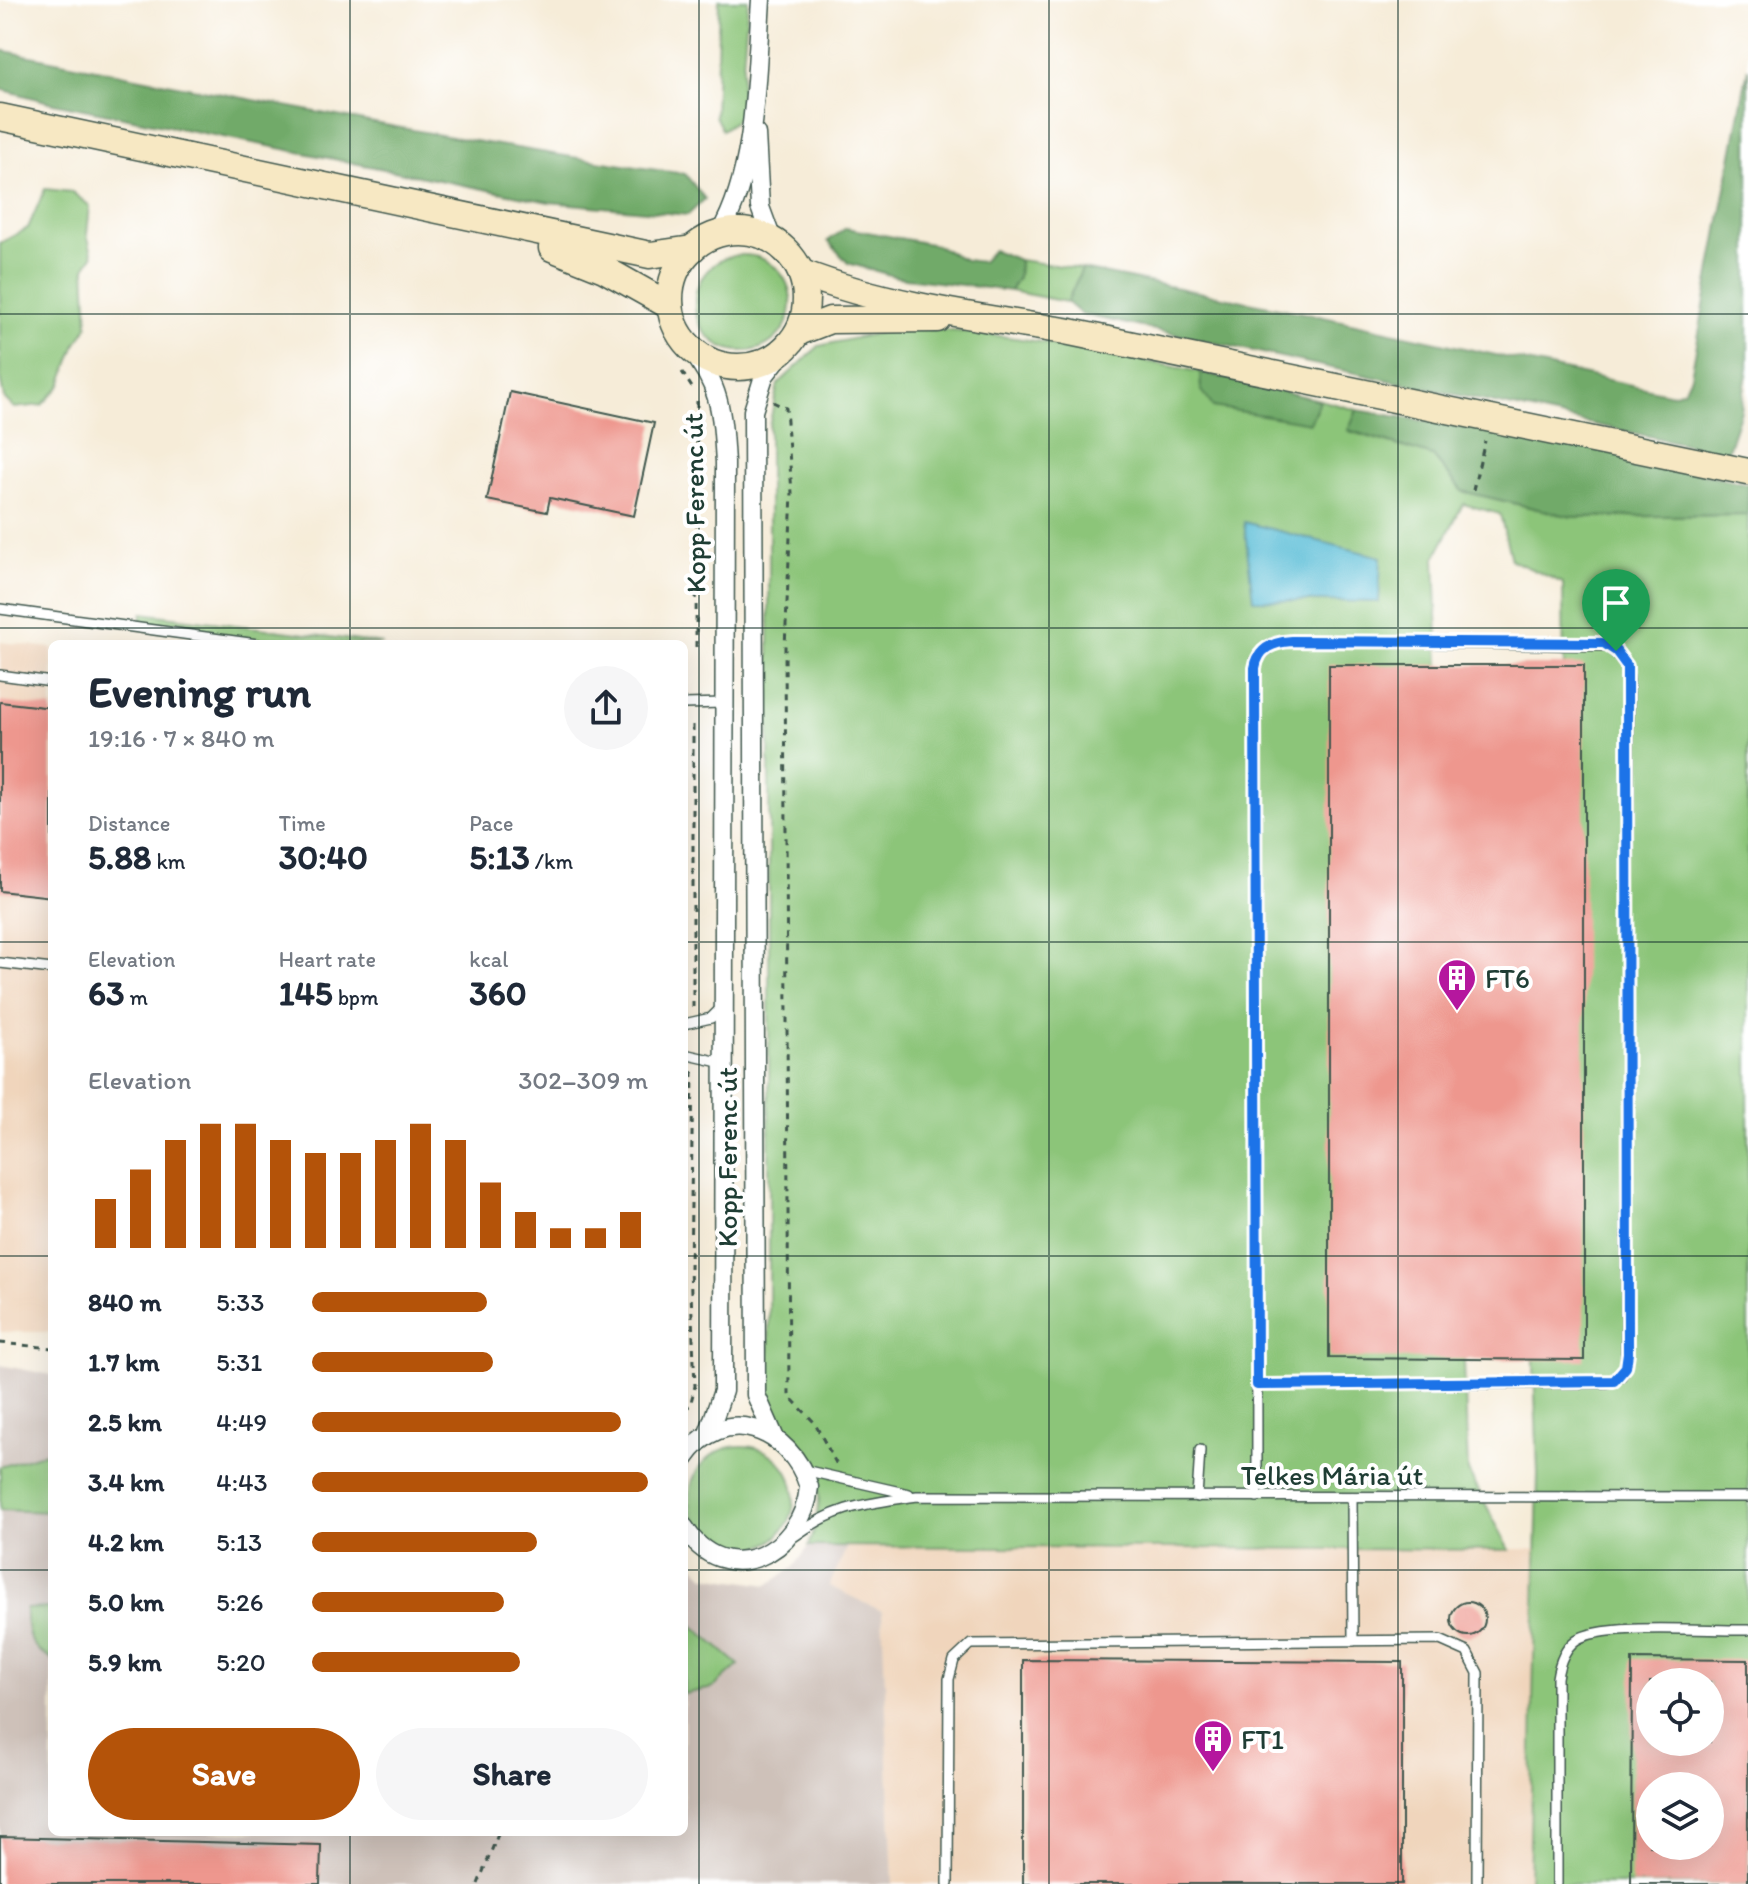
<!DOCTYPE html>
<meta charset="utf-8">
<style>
:root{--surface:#fff;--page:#f6f6f7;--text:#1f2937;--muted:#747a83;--accent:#b45309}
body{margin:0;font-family:Itim,sans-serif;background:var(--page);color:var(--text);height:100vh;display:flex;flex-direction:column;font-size:30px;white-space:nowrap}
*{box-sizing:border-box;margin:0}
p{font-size:26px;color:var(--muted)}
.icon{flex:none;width:44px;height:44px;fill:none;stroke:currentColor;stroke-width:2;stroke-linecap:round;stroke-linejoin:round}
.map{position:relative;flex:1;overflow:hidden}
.drawer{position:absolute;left:48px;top:640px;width:640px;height:1196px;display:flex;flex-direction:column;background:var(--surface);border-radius:12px;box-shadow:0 8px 32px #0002}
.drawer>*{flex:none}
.controls{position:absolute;left:1636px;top:1668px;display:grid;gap:16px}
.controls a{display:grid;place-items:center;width:88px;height:88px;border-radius:50%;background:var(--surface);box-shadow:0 8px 32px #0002;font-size:40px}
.pin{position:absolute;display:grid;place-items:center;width:68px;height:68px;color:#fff;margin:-82px -34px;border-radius:50% 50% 50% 0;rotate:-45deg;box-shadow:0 0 8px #0007}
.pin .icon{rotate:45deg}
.round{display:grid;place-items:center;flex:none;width:84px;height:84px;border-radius:42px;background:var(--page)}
.head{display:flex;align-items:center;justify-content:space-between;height:136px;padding:0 40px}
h1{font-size:44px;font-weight:700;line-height:60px}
.metrics{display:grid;grid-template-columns:repeat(3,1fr);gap:12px;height:136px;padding:8px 40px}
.metrics div{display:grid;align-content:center}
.metrics b{font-size:34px;font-weight:700}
.metrics small{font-size:22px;font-weight:400}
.metrics p{font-size:22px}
.chart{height:224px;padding:16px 40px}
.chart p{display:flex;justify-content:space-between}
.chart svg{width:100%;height:144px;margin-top:8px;stroke:var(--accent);stroke-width:6}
.primary-button{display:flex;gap:16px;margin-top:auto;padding:16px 40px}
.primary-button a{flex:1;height:92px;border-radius:48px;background:var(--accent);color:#fff;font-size:32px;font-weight:700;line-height:92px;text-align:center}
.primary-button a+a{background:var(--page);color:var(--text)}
ul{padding:0 40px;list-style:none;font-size:26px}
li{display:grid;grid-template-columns:128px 96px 1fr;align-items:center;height:60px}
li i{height:20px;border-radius:10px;background:var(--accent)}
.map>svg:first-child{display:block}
.built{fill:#f0d5bc;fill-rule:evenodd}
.industrial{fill:#cec1b9}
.green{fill:#8cc579;stroke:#568156;stroke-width:2;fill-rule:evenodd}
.forest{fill:#71aa69;stroke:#48744e;stroke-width:2}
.water{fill:#57bcd6;stroke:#3b7c85;stroke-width:2}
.building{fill:#ee978e;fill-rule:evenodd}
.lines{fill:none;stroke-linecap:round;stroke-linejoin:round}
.lane-casing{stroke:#3f574d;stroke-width:12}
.street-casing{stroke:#3f574d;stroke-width:21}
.secondary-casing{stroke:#3f574d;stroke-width:29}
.path{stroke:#3f574d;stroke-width:3;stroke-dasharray:6 6;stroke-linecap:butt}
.lane{stroke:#fff;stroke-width:9}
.street{stroke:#fff;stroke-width:18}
.secondary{stroke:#f7e8c3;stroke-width:26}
.route-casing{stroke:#fff;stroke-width:16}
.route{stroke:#1a73e8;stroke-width:10}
.grid{fill:none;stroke:#1f3d34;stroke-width:2;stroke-opacity:0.55}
.labels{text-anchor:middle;stroke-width:8;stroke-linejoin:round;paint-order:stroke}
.street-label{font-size:28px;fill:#1f3d34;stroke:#fff}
.poi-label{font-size:28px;fill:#1f3d34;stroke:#fff;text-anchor:start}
</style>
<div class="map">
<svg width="1748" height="1884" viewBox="0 0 1748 1884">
<rect width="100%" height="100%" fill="#fff"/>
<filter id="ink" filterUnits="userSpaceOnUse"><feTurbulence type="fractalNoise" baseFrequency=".0125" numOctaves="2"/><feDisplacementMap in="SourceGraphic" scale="16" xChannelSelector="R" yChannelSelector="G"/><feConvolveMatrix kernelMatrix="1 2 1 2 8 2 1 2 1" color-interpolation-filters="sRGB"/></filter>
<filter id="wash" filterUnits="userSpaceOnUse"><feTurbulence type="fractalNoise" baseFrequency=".006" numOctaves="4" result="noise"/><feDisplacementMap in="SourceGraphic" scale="32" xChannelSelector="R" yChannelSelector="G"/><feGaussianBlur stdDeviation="1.8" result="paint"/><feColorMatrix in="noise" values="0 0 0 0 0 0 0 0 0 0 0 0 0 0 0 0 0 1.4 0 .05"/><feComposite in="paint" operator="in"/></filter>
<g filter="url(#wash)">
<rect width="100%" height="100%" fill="#f6ecd8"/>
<!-- built -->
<g class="built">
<path d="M0 642 52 648V1332H0Z"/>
<path d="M847 1547 1748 1550V1884H893L882 1611 828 1586ZM1650 1682H1710V1742H1650ZM1650 1786H1710V1846H1650Z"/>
</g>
<!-- industrial -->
<path class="industrial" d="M0 1365 52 1375V1832H684V1556L705 1576 768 1585 794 1567 809 1546 847 1547 829 1586 882 1611 893 1884H0Z"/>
<!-- green -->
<g class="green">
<path d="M719 0H748L739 118 722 130 715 116Z"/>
<path d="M45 189 72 192 90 206 87 234 93 256 85 268 88 326 76 344 61 385 42 405 14 408 4 398 0 378V243L28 228Z"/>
<circle cx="743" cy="303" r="48"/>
<path d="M1019 260 1082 269 1067 302 1010 291 1018 277Z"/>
<path d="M902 328C1003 331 1101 352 1200 372L1201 389 1310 423 1320 400 1357 410 1349 431 1433 456 1462 491 1572 517 1748 515V1884H1529L1538 1473 1523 1077 1567 982 1563 583 1511 560 1500 514 1463 504 1435 558 1468 1471 1510 1550 809 1546C831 1482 816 1456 769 1412V426L778 384 819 346ZM1650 1682H1710V1742H1650ZM1650 1786H1710V1846H1650Z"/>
<path d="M142 613 383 644H290L140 625Z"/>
<circle cx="742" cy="1498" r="52"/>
<path d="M52 1451V1512L0 1510V1467Z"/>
<path d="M52 1608V1660C29 1647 26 1634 26 1609Z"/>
<path d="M684 1618 739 1665 713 1688 684 1694Z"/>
</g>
<!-- forest -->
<g class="forest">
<path d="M0 50C228 95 455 142 685 174L705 199 688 215 549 202 53 103 0 89Z"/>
<path d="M1748 68V367L1741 411 1727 453 1081 314 1067 302 1082 269 1319 316 1672 394 1684 390 1691 376Z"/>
<path d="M846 228 936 245 965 260 982 262 993 250 1019 260 1018 277 1010 291 897 277 848 263 828 241Z"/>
<path d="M1200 372 1320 400 1310 423 1213 407 1201 389Z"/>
<path d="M1357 410 1601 450 1748 484V515L1572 517 1462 491 1433 456 1348 430Z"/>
</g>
<!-- water -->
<path class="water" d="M1244 522 1381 557 1379 602 1253 600Z"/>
<g id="blocks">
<!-- building -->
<g class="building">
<path d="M510 392 654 423 634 516 550 498 547 512 487 500Z"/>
<path d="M1329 665H1584V1360L1329 1358Z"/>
<path d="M0 702 52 708V897L0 891Z"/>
<circle cx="1468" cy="1619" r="17"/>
<path d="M1632 1659 1748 1660V1884H1631ZM1650 1682H1710V1742H1650ZM1650 1786H1710V1846H1650Z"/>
<path d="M1023 1660 1402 1662V1884H1023Z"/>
<path d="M0 1837 321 1845 320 1884H0Z"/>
</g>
</g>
</g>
<g filter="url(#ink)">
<use href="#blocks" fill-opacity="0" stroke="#3f574d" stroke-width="2"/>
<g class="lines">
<!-- lane casing -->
<g class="lane-casing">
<g id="lane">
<path d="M0 609 257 644"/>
<path d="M0 675 52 682"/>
<path d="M684 704 724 703"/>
<path d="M0 963 52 969"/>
<path d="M684 1024 711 1018 720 1009"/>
<path d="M684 1054 724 1063"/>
<path d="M1257 1385 1607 1383 1621 1376 1626 1367 1629 680 1627 666 1610 646 1292 641 1274 643 1256 660 1257 1497"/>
<path d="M804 1470 909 1494"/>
<path d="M1197 1497 1200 1450"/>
<path d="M1352 1497 1353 1641"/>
<path d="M795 1536C837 1505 866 1504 917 1496L1748 1497"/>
<path d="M948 1884 949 1679 954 1660 971 1644 1440 1640 1467 1652 1478 1673 1477 1884"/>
<path d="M1557 1884V1678C1559 1664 1564 1649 1576 1640 1602 1622 1712 1631 1748 1630"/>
</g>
</g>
<!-- street casing -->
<g class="street-casing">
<g id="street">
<path d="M756 134 760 207 771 237"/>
<path d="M720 233C757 170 756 72 761 0"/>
<path d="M688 346C721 386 722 412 725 463L723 1391 708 1434"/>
<path d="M774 1436 756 1395 753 411 764 376 782 353"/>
<path d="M684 1459C723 1400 791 1429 809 1487 803 1554 724 1592 684 1527"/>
</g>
</g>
<!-- secondary casing -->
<g class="secondary-casing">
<g id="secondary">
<path d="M0 117 650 255 692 249"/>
<circle cx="738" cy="299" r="68"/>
<path d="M552 248 604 269 670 306"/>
<path d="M802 273C885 305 978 317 1065 331L1748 472"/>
<path d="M799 332 830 320 937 319"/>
</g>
</g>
<!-- path -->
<g class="path">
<path d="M682 372 693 389"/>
<path d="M773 402 786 408 792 493 785 647 789 1396 814 1422 837 1465"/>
<path d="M1473 490 1485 441"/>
<path d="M696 647 697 399"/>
<path d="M693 1007V719"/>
<path d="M0 1343 52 1348"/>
<path d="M684 1408 690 1406 695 1386 690 1269 693 1071"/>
<path d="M478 1884 499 1832"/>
</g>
<!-- lane -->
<use href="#lane" class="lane"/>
<!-- street -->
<use href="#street" class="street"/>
<!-- secondary -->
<use href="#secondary" class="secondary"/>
</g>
</g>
<g class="lines" filter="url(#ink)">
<!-- route casing -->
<g class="route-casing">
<path id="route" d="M1292 641 1604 643 1616 651 1627 666 1628 1353 1626 1367 1614 1381 1257 1385 1255 668C1258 648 1273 642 1292 641Z"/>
</g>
<!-- route -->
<use href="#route" class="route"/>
</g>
<!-- grid -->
<path class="grid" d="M350 0V644M699 0V1884M1049 0V1884M1398 0V1884M0 314H1748M0 628H1748M0 942H52M684 942H1748M0 1256H52M684 1256H1748M0 1570H52M684 1570H1748M350 1832V1884"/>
<!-- icons -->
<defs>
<g id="building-pin" transform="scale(2)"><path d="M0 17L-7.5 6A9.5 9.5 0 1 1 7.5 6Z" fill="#b5179e" stroke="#fff"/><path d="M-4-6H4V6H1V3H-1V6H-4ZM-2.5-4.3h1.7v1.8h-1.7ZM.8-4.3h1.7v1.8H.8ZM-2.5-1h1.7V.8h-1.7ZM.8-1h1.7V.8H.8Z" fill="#fff"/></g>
</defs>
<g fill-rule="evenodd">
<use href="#building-pin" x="1457" y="978"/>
<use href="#building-pin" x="1213" y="1739"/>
</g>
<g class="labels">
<!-- street labels -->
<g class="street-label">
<text transform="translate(694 503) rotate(-91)" y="10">Kopp Ferenc út</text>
<text transform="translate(727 1157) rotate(-90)" y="10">Kopp Ferenc út</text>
<text x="1332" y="1485">Telkes Mária út</text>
</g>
<!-- poi labels -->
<g class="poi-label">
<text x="1485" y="988">FT6</text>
<text x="1241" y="1749">FT1</text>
</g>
</g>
</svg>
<div class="controls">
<a><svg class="icon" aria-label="locate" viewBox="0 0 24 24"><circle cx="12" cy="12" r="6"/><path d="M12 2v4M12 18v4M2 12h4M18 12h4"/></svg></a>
<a><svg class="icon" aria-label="layers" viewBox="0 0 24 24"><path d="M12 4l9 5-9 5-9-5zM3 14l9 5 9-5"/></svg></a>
</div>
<div class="pin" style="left:1616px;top:651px;background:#1e9e55"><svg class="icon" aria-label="arrive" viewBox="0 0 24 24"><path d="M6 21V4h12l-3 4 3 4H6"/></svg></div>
<section class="drawer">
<div class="head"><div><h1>Evening run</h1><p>19:16 · 7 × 840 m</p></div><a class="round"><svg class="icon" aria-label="share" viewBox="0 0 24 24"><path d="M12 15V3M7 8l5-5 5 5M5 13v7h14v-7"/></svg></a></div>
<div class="metrics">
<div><p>Distance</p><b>5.88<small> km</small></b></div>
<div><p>Time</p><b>30:40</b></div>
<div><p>Pace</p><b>5:13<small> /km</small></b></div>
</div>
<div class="metrics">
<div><p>Elevation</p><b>63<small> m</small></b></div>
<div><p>Heart rate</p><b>145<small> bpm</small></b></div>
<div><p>kcal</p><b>360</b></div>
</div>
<div class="chart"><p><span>Elevation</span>302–309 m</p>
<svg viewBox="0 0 160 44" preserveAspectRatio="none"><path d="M5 44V29M15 44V20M25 44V11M35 44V6M45 44V6M55 44V11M65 44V15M75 44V15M85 44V11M95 44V6M105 44V11M115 44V24M125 44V33M135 44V38M145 44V38M155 44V33"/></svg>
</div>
<ul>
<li><b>840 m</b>5:33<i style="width:52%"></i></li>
<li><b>1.7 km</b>5:31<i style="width:54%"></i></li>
<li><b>2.5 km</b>4:49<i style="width:92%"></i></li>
<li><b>3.4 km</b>4:43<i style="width:100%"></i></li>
<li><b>4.2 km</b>5:13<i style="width:67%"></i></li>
<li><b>5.0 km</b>5:26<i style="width:57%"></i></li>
<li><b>5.9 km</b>5:20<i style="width:62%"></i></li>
</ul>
<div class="primary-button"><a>Save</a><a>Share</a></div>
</section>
</div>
